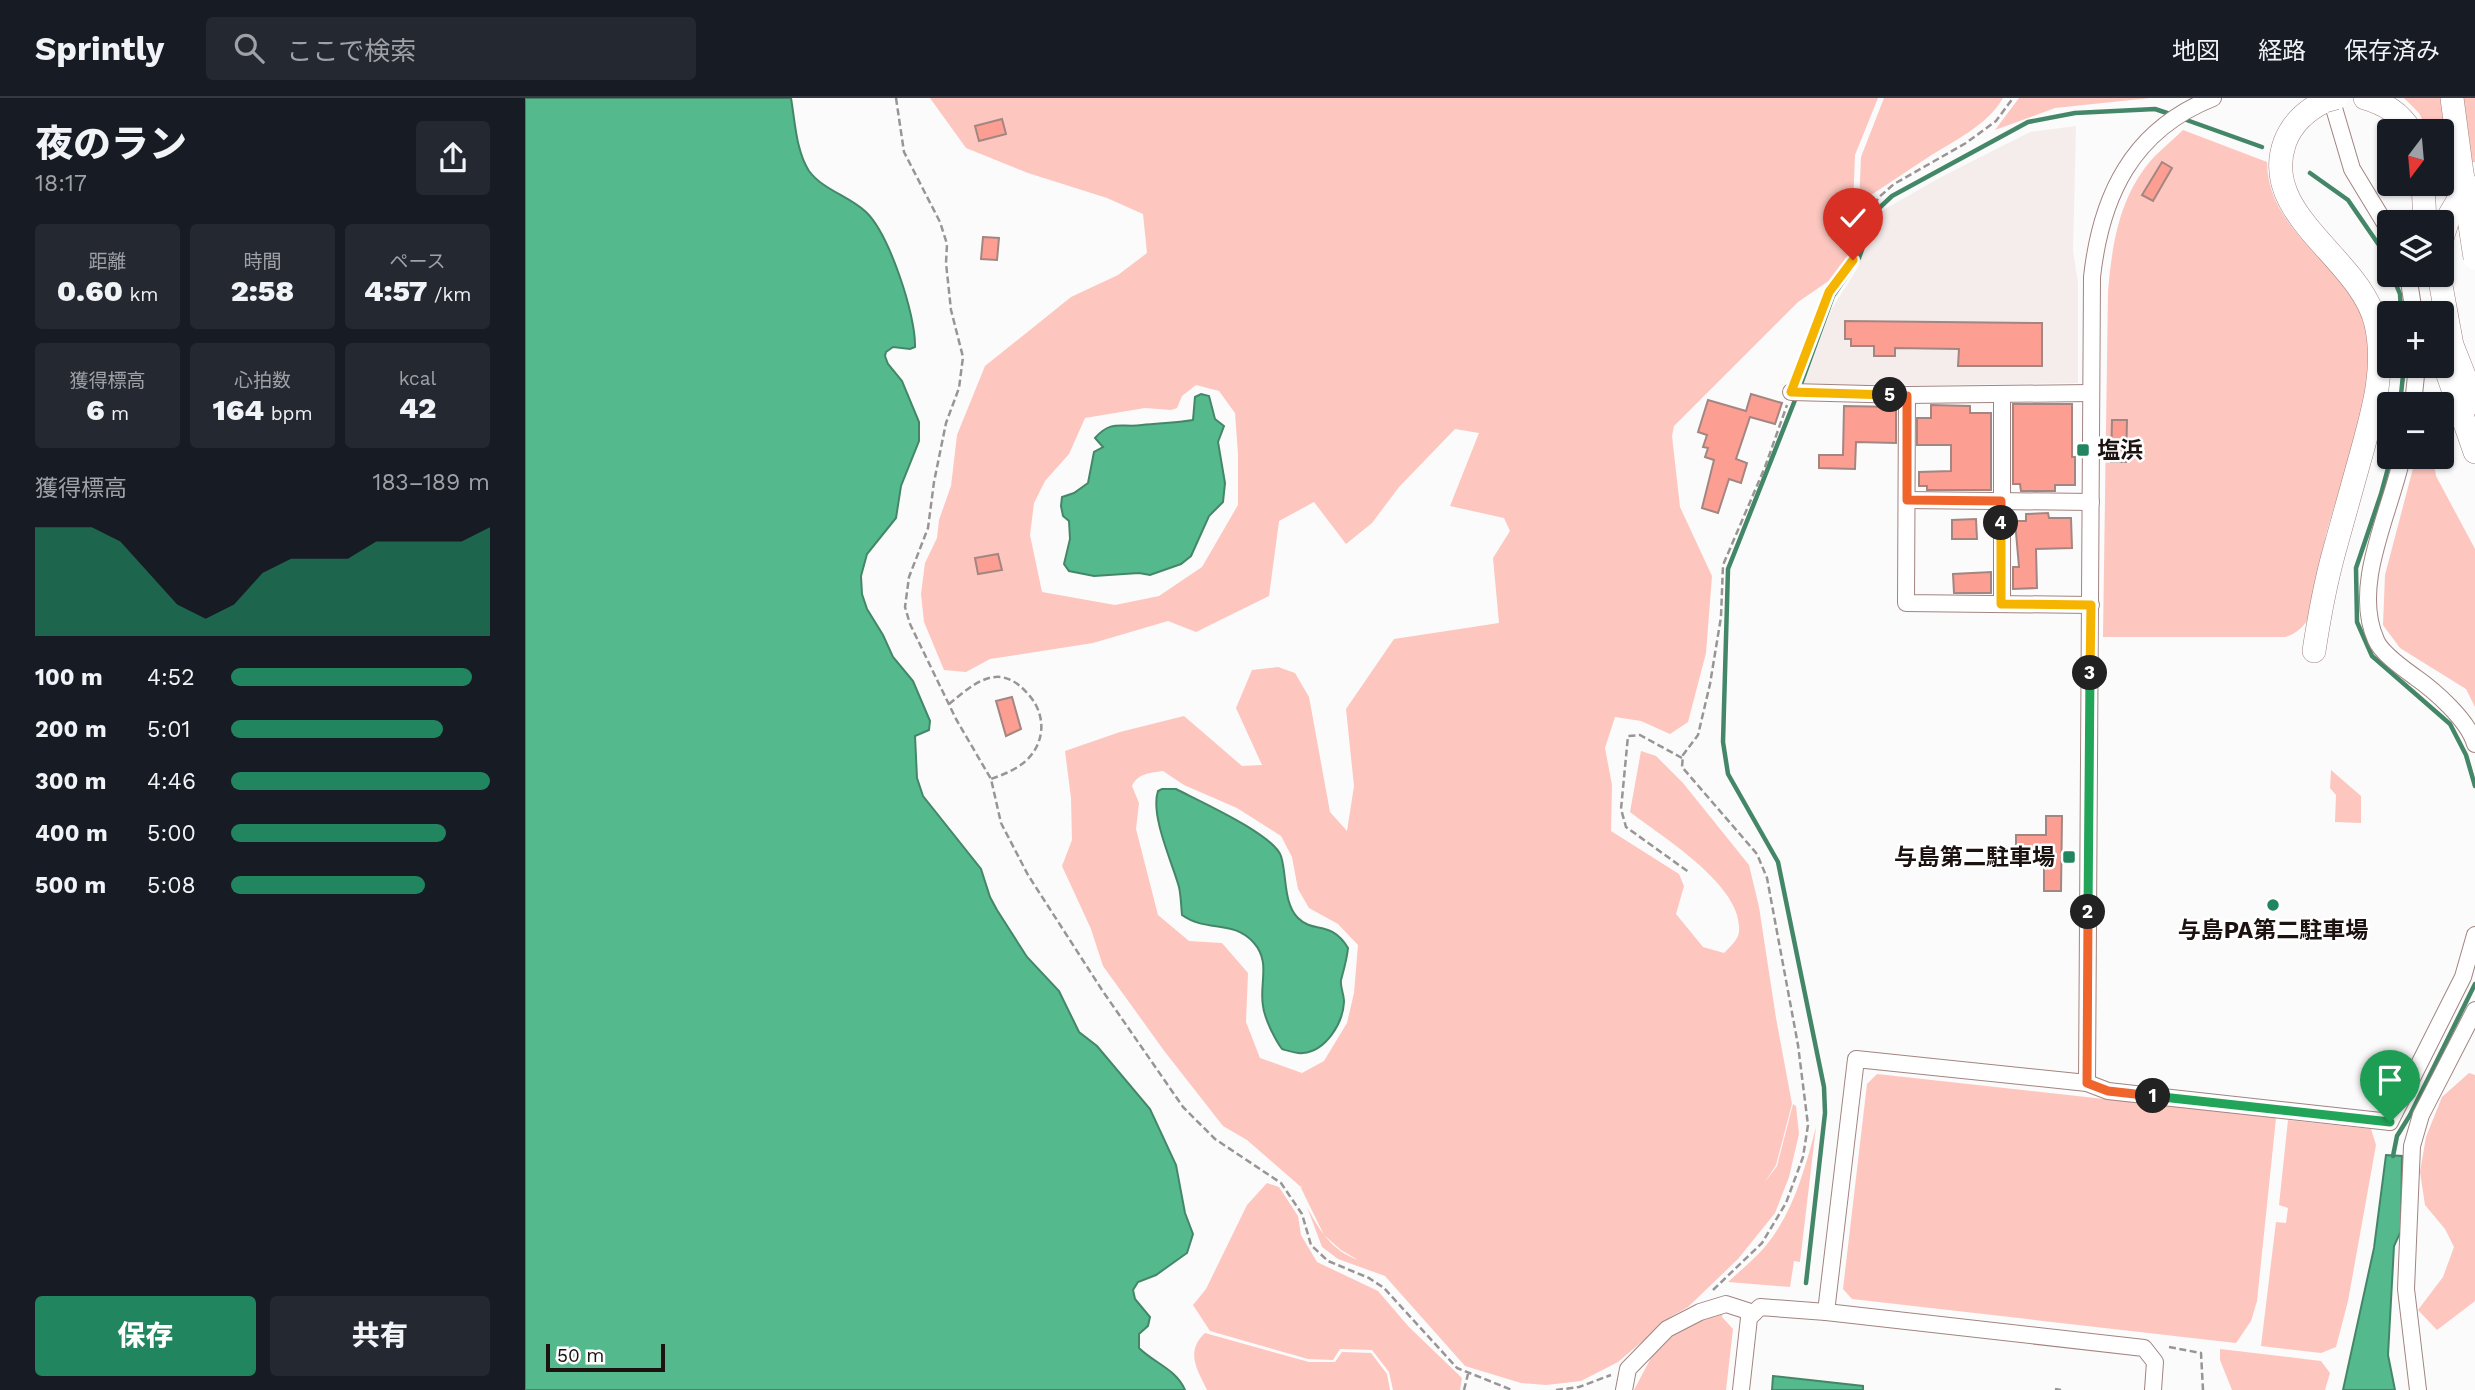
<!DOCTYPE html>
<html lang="ja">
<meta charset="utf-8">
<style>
:root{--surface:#171b24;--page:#242831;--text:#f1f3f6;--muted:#9ea1a6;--line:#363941;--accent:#21855f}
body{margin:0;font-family:"Work Sans","Noto Sans JP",sans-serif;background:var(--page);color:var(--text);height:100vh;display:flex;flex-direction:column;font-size:26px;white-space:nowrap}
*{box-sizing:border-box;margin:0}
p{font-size:23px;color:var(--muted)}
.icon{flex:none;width:38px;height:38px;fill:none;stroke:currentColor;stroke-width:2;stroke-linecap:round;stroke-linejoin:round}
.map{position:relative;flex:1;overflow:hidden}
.sheet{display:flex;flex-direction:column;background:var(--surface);width:525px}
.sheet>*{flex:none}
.needle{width:46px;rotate:196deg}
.fabs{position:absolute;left:1852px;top:21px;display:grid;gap:14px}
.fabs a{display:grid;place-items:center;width:77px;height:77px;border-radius:7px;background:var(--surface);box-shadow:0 2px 5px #0004;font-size:35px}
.scale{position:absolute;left:21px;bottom:18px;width:119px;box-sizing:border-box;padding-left:7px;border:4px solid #1c1210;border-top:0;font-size:19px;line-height:24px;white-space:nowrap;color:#1c1210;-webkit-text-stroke:5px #fff;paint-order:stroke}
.pin{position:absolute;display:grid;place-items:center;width:60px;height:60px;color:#fff;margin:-72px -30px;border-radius:50% 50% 50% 0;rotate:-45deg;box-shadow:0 0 7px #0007}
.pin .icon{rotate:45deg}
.km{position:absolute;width:35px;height:35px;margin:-18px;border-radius:50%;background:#222;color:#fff;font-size:19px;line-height:35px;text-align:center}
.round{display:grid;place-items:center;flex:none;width:74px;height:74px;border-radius:7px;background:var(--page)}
.headline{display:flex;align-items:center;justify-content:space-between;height:119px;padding:0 35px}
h1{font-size:38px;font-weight:800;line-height:52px}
.metrics{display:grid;grid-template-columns:repeat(3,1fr);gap:10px;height:119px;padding:7px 35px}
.metrics div{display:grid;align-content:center;border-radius:7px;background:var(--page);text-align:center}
.metrics b{font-size:30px;font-weight:800}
.metrics small{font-size:19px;font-weight:400}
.metrics p{font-size:19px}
.chart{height:196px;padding:14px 35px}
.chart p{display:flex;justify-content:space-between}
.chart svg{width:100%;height:126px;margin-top:7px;fill:var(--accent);opacity:.7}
.button{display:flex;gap:14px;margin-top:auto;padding:14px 35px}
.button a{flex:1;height:80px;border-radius:7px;background:var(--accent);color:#fff;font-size:28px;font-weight:800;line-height:80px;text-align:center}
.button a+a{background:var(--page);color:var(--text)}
ul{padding:0 35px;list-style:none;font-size:23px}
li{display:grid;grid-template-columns:112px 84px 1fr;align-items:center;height:52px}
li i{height:18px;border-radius:9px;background:var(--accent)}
header{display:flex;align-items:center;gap:42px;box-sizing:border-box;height:98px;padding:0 35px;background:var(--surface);border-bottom:2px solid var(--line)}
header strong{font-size:33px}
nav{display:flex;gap:38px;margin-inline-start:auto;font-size:24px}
.search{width:490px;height:63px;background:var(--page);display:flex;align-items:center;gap:18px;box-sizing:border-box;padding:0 24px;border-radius:7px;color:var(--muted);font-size:26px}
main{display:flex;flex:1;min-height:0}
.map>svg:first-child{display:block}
.built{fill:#f5edeb}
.green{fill:#fdc6bf;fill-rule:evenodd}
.water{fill:#55b98e;stroke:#448768;stroke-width:2}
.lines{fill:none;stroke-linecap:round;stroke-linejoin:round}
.stream{stroke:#448768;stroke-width:4.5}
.building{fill:#fd9e93;stroke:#a38681;stroke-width:2}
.minor-casing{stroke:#a18480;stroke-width:18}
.highway-casing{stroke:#a18480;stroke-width:24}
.path{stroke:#9a9595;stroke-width:2.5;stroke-dasharray:7 3.5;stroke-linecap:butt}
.minor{stroke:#fff;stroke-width:16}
.highway{stroke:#fff;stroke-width:23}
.highway-bridge-casing{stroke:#a18480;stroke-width:24;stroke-linecap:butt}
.highway-bridge{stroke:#fff;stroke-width:23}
.split-1-casing{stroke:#fff;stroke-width:14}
.split-2-casing{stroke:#fff;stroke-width:14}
.split-3-casing{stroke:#fff;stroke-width:14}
.split-4-casing{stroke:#fff;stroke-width:14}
.split-5-casing{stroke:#fff;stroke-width:14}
.split-6-casing{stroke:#fff;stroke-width:14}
.split-1{stroke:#22a559;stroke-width:9}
.split-2{stroke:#f0652b;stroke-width:9}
.split-3{stroke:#22a559;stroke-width:9}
.split-4{stroke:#f5b400;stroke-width:9}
.split-5{stroke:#f0652b;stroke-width:9}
.split-6{stroke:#f5b400;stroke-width:9}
.poi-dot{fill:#21855f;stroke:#fff;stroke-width:2.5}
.labels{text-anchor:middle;stroke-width:5;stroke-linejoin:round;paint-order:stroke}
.poi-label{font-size:23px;font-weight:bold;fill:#1c1210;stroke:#fff;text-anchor:start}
</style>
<header>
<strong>Sprintly</strong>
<div class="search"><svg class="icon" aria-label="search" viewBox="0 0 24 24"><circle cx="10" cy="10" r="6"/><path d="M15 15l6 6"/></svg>ここで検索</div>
<nav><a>地図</a><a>経路</a><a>保存済み</a></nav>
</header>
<main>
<section class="sheet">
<div class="headline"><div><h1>夜のラン</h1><p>18:17</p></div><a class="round"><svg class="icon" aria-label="share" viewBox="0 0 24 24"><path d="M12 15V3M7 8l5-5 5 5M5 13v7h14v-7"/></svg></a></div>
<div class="metrics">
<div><p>距離</p><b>0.60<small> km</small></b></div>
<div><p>時間</p><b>2:58</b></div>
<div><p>ペース</p><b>4:57<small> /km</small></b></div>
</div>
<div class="metrics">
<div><p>獲得標高</p><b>6<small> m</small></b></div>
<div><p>心拍数</p><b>164<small> bpm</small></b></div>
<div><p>kcal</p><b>42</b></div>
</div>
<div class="chart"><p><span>獲得標高</span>183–189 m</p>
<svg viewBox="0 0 160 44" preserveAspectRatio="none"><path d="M0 44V6L10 6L20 6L30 11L40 22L50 33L60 38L70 33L80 22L90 17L100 17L110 17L120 11L130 11L140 11L150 11L160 6V44z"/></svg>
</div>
<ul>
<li><b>100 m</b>4:52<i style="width:93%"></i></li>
<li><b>200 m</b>5:01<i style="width:82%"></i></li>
<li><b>300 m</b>4:46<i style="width:100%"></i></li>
<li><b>400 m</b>5:00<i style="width:83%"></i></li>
<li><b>500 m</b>5:08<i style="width:75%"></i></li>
</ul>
<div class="button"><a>保存</a><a>共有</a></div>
</section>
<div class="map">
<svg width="1950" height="1292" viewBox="0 0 1950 1292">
<rect width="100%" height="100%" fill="#fbfbfb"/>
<!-- built -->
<path class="built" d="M1551 28 1548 153 1553 185V285L1347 288 1345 291 1277 290 1306 212 1332 171 1352 118 1360 111 1416 79 1505 34Z"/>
<!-- green -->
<g class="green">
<path d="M405 0H1353L1330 57 1328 108 1342 112 1323 158 1305 182 1273 204 1149 328 1147 338 1155 409 1187 478 1181 555 1163 624 1145 636 1116 623 1090 619 1080 650 1087 687 1086 733 1154 776 1159 788 1151 816 1178 849 1199 855C1205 849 1213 842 1214 834 1219 788 1137 739 1105 714L1116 653 1131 658 1158 685 1224 767 1234 809 1251 920 1267 1006 1251 1067 1240 1084 1252 1068 1268 1006 1271 1008 1274 1036 1264 1079 1250 1115 1213 1161 1163 1209 1147 1218 1093 1264 1056 1283 1021 1287 996 1285 940 1268 860 1178 813 1161 797 1149 782 1109C795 1133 806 1152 833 1162L816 1152 799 1137 776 1090 778 1087 776 1089 722 1042 698 1028 640 954 578 868 566 831 537 768 547 742 546 700 540 653 595 634 659 618 717 668 737 667 711 610 727 572 753 569 770 575 784 599 805 714 822 733 829 688 821 611 869 541 974 525 968 460 985 433 979 420 925 408 954 335 930 331 874 389 847 425 821 446 789 404 754 423 744 498 671 534 643 523 568 545 465 561 441 574 419 572 399 524 396 496 400 465 412 440 414 422 426 388 432 337 460 268 546 199 593 177 622 155 618 116 582 100 503 75 441 50ZM671 287 694 293 710 315 713 356V407L677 469 634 498 590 507 517 494 505 437 509 405 520 383 544 356 560 320 620 310 646 312 652 310 657 298ZM638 673 659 687 712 710 756 738 767 759 773 791 784 810 813 826 833 847 829 895 822 925 799 963 777 975 735 960 721 924 723 875 697 845 664 843 633 817 611 731 614 705 607 688C613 675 625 675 638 673Z"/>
<path d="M1359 0H1478C1462 28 1428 43 1402 60 1379 75 1357 90 1334 105L1336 59Z"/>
<path d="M1494 0H1625L1530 10 1470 32Z"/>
<path d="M1879 0H1950V64L1924 66 1916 58V33H1903L1894 15Z"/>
<path d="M1658 32 1742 64C1743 135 1817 163 1840 224 1843 230 1843 238 1843 245 1849 310 1818 374 1801 436 1797 454 1794 471 1791 489 1790 497 1790 507 1786 515 1781 527 1772 536 1760 539H1578L1583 194C1587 145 1595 95 1630 58 1639 49 1649 41 1658 32Z"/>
<path d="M1891 359H1908L1911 378 1950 451V609L1941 591 1875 550 1858 527 1860 477Z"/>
<path d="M1806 672 1836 698V725L1810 724 1811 697 1805 690Z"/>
<path d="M1944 975 1950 977V1203L1912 1232 1893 1212 1918 1179 1929 1149 1920 1131 1900 1107 1895 1074 1901 1039 1917 999Z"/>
<path d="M1352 976 1751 1020 1732 1203 1726 1223 1711 1245 1327 1201 1318 1191 1342 986Z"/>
<path d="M1763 1022 1846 1031 1851 1047 1823 1203 1811 1249 1796 1255 1736 1248 1751 1124 1761 1125 1763 1110 1754 1107Z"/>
<path d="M1291 1029 1275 1164 1269 1163 1265 1189 1203 1184C1215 1173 1228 1162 1239 1150 1268 1116 1280 1071 1291 1029Z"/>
<path d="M742 1085 754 1089 773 1118 776 1137 792 1164 853 1193 884 1229 937 1280 935 1292H868L864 1274 847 1252 815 1251 808 1262 783 1261 685 1233 668 1207 681 1191 722 1107Z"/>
<path d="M1198 1214 1197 1219 1208 1231 1201 1292H1109L1127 1258 1147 1235 1170 1226 1184 1215Z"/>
<path d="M680 1235 784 1264H810L817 1254 846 1255 862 1276 865 1292H682C672 1271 660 1254 680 1235Z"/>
<path d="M1695 1251 1796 1263 1805 1275 1800 1292H1707L1695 1262Z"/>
</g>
<!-- water -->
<g class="water">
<path d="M0 0H266C270 23 271 53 284 73 298 92 324 98 341 114 364 136 391 217 390 249L385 251 368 249 361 254 360 258 363 266 377 283 394 324V343L376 388 371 420 342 456 336 478 337 496 342 511 358 537 368 559 388 583 405 623 404 632 390 638 392 680 398 698 456 771 465 799 472 812 502 859 534 893 554 934 572 948 625 1011 651 1067 660 1115 668 1136 662 1155 631 1177 613 1184 608 1192 610 1201 625 1219 623 1228 614 1236V1250C629 1265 651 1271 660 1292H0Z"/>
<path d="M676 296 684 298 690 321 699 328 693 344 700 385 698 404 684 418 666 458 656 466 625 477 614 475 569 478 544 473 539 466 545 441 544 423 538 418 536 408 537 399 549 395 563 385 569 354 578 349 570 340C587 321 596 330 617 327 634 325 651 325 668 322L670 299Z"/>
<path d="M637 691H651C674 703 748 736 756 758 762 777 758 805 773 820 789 836 806 822 823 850 822 861 819 871 816 882 815 889 819 896 819 904 818 925 801 953 778 955 772 956 764 953 757 951 750 942 739 919 738 908 734 886 746 864 729 845 708 821 682 835 657 817 656 807 656 798 654 789 647 764 625 717 633 693Z"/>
<path d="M1861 1057 1877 1058 1876 1133 1869 1148 1863 1257 1870 1292H1818L1849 1150Z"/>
<path d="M1248 1278 1338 1288V1292H1247Z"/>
</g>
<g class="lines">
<!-- stream -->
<g class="stream">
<path d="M1656 20 1737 49"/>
<path d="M1785 75 1823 102 1856 150 1864 170"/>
<path d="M1867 177 1875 196 1876 215"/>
<path d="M1275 289 1308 198 1334 160 1351 113 1367 98 1503 24 1550 15 1630 11 1648 17"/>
<path d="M1272 297 1203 471 1198 644 1203 676 1253 764 1299 989 1300 1015 1281 1185"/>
<path d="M1875 306 1879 268"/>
<path d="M1866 359 1856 396 1831 470 1832 524 1847 558 1925 626 1941 657 1950 688"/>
<path d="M1868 1058 1872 1038 1885 1017 1950 886"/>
</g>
</g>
<!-- building -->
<g class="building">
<path d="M477 21 481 36 454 43 450 28Z"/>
<path d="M1637 64 1647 70 1628 103 1617 97Z"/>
<path d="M458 139 474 140 472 162 456 161Z"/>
<path d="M1320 223 1517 225V268H1433L1434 251 1370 250V258H1349V248H1326V241H1320Z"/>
<path d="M1226 296 1257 305 1250 326 1225 319 1211 361 1222 365 1216 385 1204 381 1193 415 1177 410 1189 362 1180 359 1183 350 1178 349 1182 337 1173 334 1183 302 1221 313Z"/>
<path d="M1488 306H1547V359H1550V387H1530V393H1496L1495 386H1488Z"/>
<path d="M1406 307 1445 308V315H1466V392H1402V388H1394V374L1426 373V347H1392V320H1406Z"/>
<path d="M1319 308 1371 309V345L1331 344 1330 371 1294 370V357H1318Z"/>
<path d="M1587 322H1602L1601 364H1586Z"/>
<path d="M1523 415 1524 420H1546L1547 450 1511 451 1512 490 1488 491V469H1494L1490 423H1501V416Z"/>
<path d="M1451 421 1452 441H1427V422Z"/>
<path d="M473 456 477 472 453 476 450 460Z"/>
<path d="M1466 474V495H1429L1428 476Z"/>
<path d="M487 599 496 631 481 638 471 603Z"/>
<path d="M1521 718H1537L1536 793H1519V752L1491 751V737H1521Z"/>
</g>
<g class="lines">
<!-- minor casing -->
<g class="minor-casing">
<g id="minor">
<path d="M1806 0 1827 71 1864 132"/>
<path d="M1883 177 1889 215"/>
<path d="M1266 294 1382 297 1566 295"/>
<path d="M1382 297 1381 505 1566 507"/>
<path d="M1477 297V506"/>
<path d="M1888 306 1892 268"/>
<path d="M1877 359C1866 413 1826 487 1851 542 1856 555 1879 571 1890 579 1910 593 1943 622 1950 646"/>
<path d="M1382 402 1566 404"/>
<path d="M1562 985 1567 179C1576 98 1607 32 1688 0"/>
<path d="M1301 1214 1331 961 1562 985 1583 993 1865 1024 1938 879 1950 837"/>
<path d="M1099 1292 1103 1271 1142 1231 1175 1214 1201 1206 1229 1215"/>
<path d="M1216 1292 1224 1220 1235 1209 1301 1214 1619 1250 1630 1264 1628 1292"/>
<path d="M1893 1292 1881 1191 1887 1048 1896 1017 1950 912"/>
</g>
</g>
<!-- highway casing -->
<g class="highway-casing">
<g id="highway">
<path d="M1840 0C1860 6 1875 15 1886 33"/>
<path d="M1927 0 1936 68"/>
<path d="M1898 86 1900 124"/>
<path d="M1914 177 1927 247 1950 305"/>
<path d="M1923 277 1950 354"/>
<path d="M1789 553C1794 520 1800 487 1809 454 1818 422 1827 389 1836 357 1848 313 1861 271 1851 226 1836 160 1733 117 1760 44 1767 25 1782 12 1800 3"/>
</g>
</g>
<!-- path -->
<g class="path">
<path d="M371 0 379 54 415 124 422 146 421 165 426 212 438 259 434 290 421 325 409 384 403 430 384 479 380 509 385 526 431 621 466 681 476 725 503 777 577 892 658 1009 690 1041 756 1085 777 1116 786 1147 803 1163 844 1180 859 1190 932 1270 987 1292"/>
<path d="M1272 278 1304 194 1328 162 1353 100 1369 86 1441 45 1471 23 1488 0"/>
<path d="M424 606C438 595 456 577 476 579 488 581 496 588 503 596 525 620 519 654 491 670 483 675 474 678 466 681"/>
<path d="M1157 660 1115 637 1103 638 1096 711 1101 729 1165 775"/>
<path d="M1188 1192 1237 1145 1261 1105 1278 1059 1283 1027 1273 947 1242 780 1232 756 1157 669 1158 657 1173 637 1185 586 1196 519 1198 467 1240 369 1262 307"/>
<path d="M1644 1249 1676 1255 1678 1292"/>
<path d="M1530 1291 1536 1292"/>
<path d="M939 1292 943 1276"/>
<path d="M1031 1292 1054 1289 1086 1277"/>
</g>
<!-- minor -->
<use href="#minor" class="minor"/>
<!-- highway -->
<use href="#highway" class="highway"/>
<!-- highway-bridge casing -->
<g class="highway-bridge-casing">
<g id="highway-bridge">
<path d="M1800 3 1811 0"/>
<path d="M1936 68 1950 160"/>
<path d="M1916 144 1924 118 1942 87"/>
</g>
</g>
<!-- highway-bridge -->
<use href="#highway-bridge" class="highway-bridge"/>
</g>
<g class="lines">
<!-- split-1 casing -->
<g class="split-1-casing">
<path id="split-1" d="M1628 998 1865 1024"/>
</g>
<!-- split-2 casing -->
<g class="split-2-casing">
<path id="split-2" d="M1563 814 1562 985 1583 993 1628 998"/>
</g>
<!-- split-3 casing -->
<g class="split-3-casing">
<path id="split-3" d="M1563 814 1565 575"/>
</g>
<!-- split-4 casing -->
<g class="split-4-casing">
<path id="split-4" d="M1476 425V506L1566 507 1565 575"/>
</g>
<!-- split-5 casing -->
<g class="split-5-casing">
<path id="split-5" d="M1365 297 1382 298V402L1476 403V425"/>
</g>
<!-- split-6 casing -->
<g class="split-6-casing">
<path id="split-6" d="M1328 162 1304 194 1266 294 1365 297"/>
</g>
<!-- split-1 -->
<use href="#split-1" class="split-1"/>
<!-- split-2 -->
<use href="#split-2" class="split-2"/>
<!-- split-3 -->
<use href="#split-3" class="split-3"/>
<!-- split-4 -->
<use href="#split-4" class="split-4"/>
<!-- split-5 -->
<use href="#split-5" class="split-5"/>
<!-- split-6 -->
<use href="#split-6" class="split-6"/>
</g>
<!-- markers -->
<g class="poi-dot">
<rect x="1551" y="345" width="14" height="14" rx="3.5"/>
<rect x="1537" y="752" width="14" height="14" rx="3.5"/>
<circle cx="1748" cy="807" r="7"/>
</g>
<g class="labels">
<!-- poi labels -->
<g class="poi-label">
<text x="1572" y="360">塩浜</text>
<text x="1530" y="767" text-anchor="end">与島第二駐車場</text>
<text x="1748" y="840" text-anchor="middle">与島PA第二駐車場</text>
</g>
</g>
</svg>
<div class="fabs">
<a><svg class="needle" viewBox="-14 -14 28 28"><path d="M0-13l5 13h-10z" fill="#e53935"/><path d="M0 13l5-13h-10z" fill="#9ea1a6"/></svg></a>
<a><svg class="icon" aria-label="layers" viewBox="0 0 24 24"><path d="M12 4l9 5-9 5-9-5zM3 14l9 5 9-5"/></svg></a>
<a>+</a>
<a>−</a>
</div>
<div class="scale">50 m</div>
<div class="pin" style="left:1865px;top:1024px;background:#1e9e55"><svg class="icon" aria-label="arrive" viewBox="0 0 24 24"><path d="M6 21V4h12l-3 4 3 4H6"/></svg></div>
<div class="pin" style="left:1328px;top:162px;background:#d93025"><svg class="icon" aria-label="check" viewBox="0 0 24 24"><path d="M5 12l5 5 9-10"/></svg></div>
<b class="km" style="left:1628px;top:998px">1</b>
<b class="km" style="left:1563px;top:814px">2</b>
<b class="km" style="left:1565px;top:575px">3</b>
<b class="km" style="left:1476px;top:425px">4</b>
<b class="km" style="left:1365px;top:297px">5</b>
</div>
</main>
